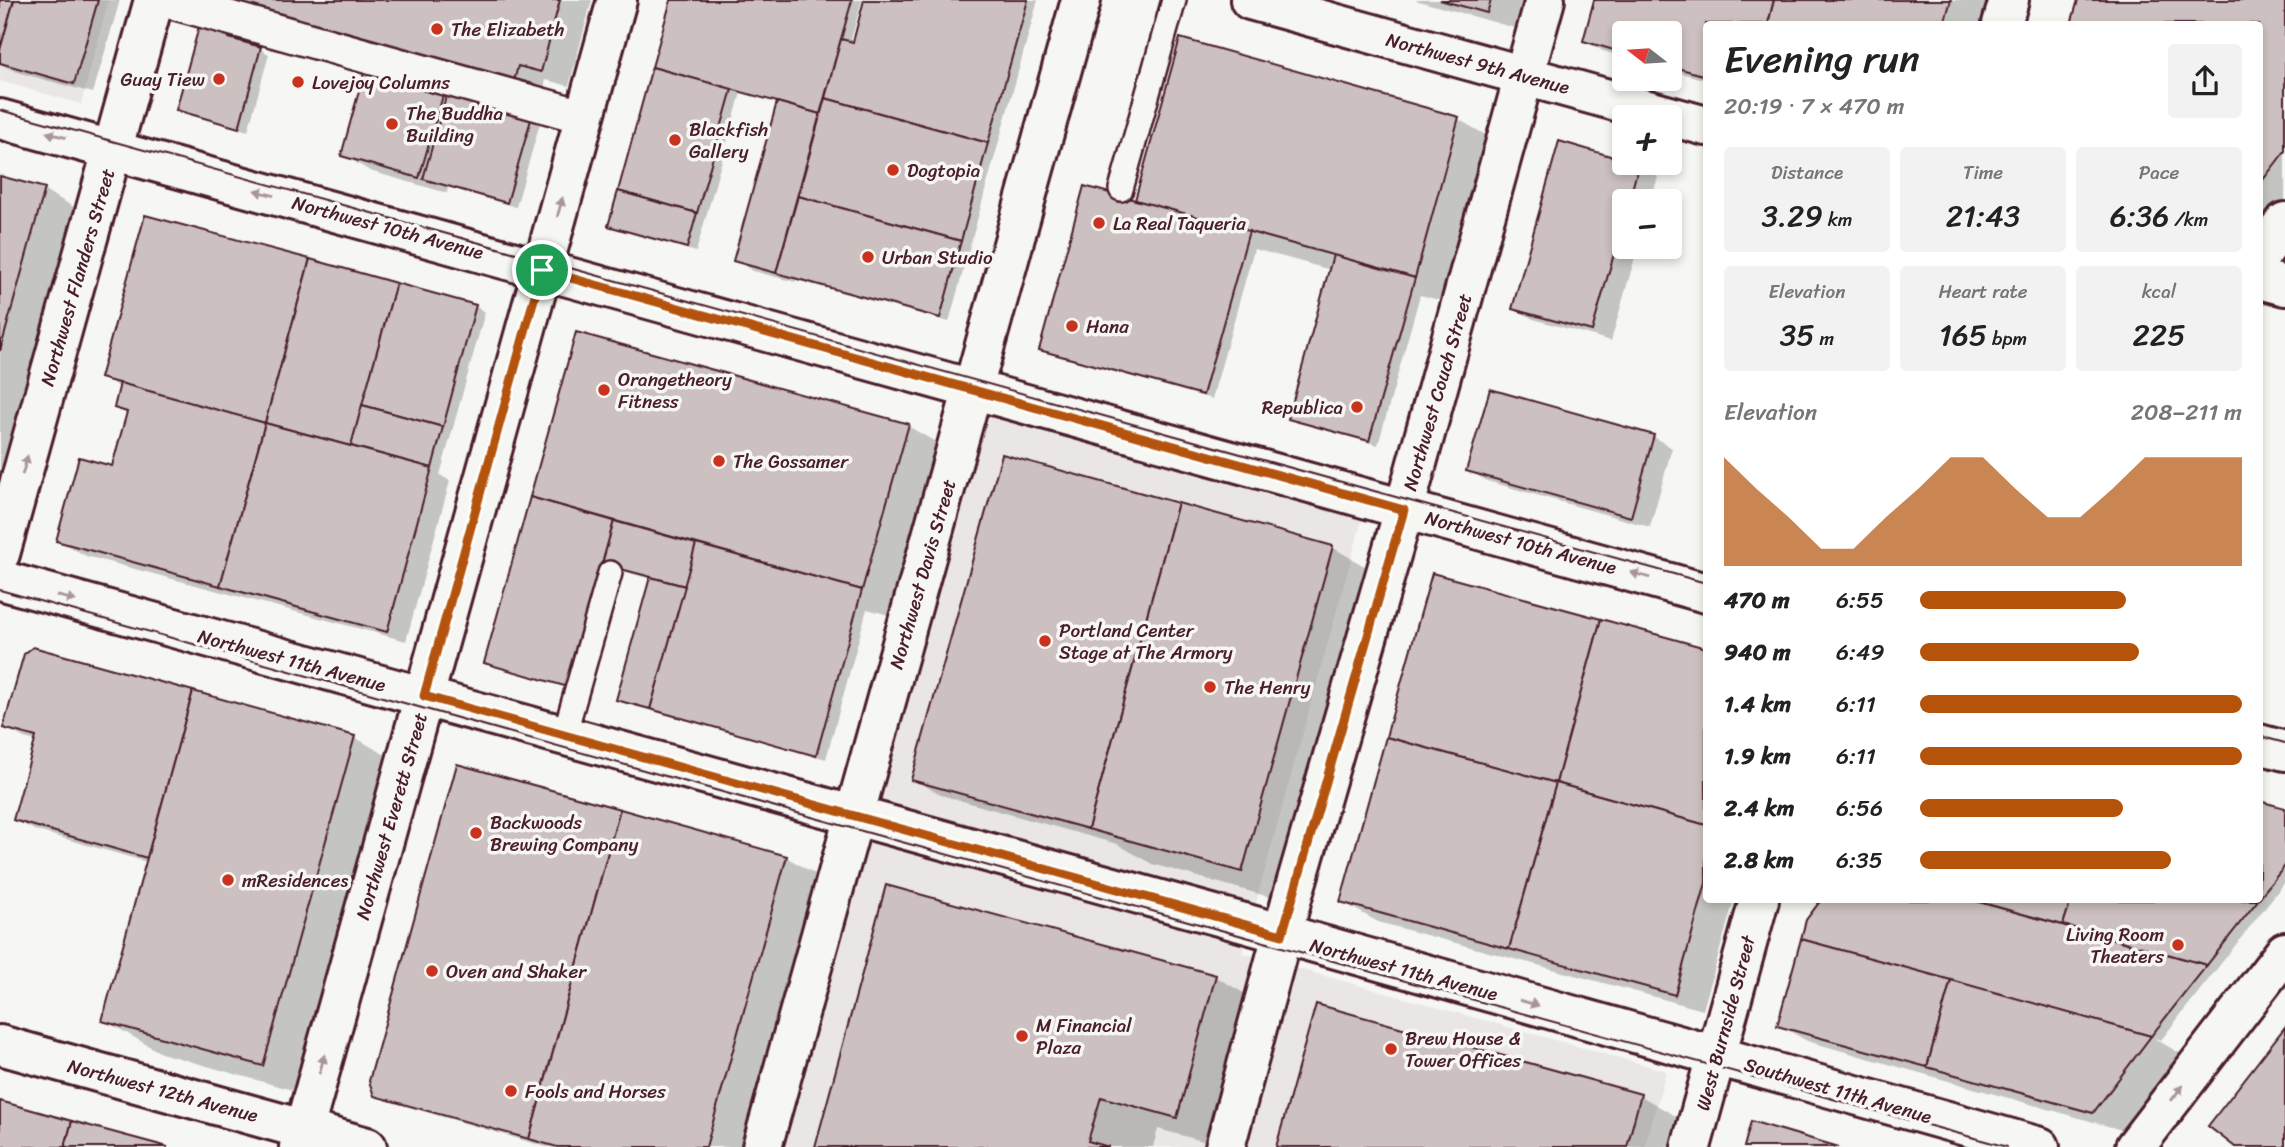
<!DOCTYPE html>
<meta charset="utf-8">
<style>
:root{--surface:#fff;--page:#f2f2f2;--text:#222;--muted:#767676;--accent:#b45309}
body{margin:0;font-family:Sriracha,sans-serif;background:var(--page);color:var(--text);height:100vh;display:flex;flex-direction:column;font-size:26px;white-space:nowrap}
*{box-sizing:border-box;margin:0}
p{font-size:23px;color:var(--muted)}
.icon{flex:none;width:38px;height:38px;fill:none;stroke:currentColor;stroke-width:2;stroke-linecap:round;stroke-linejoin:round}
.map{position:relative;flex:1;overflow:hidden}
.sheet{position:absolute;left:1703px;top:21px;width:560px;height:882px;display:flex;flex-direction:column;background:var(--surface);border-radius:7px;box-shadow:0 4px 10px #0003}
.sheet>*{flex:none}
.needle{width:46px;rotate:287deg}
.buttons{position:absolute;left:1612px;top:21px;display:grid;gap:14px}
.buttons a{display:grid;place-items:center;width:70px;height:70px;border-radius:7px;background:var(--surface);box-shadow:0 4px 10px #0003;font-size:35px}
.pin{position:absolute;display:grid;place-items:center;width:60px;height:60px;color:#fff;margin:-30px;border:4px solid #fff;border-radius:50%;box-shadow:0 2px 7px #0007}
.round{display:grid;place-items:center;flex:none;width:74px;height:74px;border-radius:7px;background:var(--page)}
.overview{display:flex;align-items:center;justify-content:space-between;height:119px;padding:0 21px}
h1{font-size:38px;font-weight:600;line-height:52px}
.metrics{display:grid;grid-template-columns:repeat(3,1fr);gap:10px;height:119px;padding:7px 21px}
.metrics div{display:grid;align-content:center;border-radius:7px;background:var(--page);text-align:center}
.metrics b{font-size:30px;font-weight:600}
.metrics small{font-size:19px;font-weight:400}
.metrics p{font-size:19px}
.chart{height:196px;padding:14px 21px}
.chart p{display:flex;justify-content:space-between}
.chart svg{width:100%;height:126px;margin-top:7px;fill:var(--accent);opacity:.7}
ul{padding:0 21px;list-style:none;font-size:23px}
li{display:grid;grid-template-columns:112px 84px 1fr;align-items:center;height:52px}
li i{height:18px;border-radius:9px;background:var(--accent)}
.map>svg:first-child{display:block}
.built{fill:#e9e6e3}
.shadow{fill:#0003;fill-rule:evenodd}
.building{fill:#ccc1c0;stroke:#4a1f2b;stroke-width:2}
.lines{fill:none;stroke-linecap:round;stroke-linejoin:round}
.service-casing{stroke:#4a1f2b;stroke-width:28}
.pedestrian-casing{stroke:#4a1f2b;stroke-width:38}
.minor-casing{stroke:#4a1f2b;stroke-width:44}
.tertiary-casing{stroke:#4a1f2b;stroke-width:44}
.primary-casing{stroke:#4a1f2b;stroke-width:44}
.service{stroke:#f6f6f2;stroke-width:23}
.pedestrian{stroke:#f6f6f2;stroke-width:33}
.minor{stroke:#f6f6f2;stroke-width:38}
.tertiary{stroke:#f6f6f2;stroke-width:38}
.primary{stroke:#f6f6f2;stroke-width:38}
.tram{stroke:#4a1f2b;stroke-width:2}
.oneway{fill:#a99598}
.route-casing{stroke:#fff;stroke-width:14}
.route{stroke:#b45309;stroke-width:9}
.poi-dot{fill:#c8321e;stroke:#f6f6f2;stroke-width:2.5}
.labels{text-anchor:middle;stroke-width:7;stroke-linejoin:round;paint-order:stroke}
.poi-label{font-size:19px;fill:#4a1f2b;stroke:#f6f6f2;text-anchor:start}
.street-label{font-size:19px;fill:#4a1f2b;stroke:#f6f6f2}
</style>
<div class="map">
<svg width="2285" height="1147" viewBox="0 0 2285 1147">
<rect width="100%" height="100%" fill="#f6f6f2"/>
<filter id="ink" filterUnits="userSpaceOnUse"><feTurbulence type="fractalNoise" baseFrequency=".0143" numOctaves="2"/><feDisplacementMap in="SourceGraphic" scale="14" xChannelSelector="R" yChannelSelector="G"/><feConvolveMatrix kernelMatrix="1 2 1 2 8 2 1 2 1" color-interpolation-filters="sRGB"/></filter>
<g filter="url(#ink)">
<!-- built -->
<g class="built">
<path d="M0 0H109L81 104 0 81Z"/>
<path d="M988 416 1362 520 1242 953 1666 1071 1645 1147H785Z"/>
</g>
<!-- shadow -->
<g class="shadow">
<path d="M0 0H120L93 93 17 72 0 64Z"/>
<path d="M234 0H592L569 86 546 80 542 96Z"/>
<path d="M672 0H862L850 43 854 44 866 0H1038L949 322 796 280 795 282 753 271 735 260 778 103 741 93 696 252 619 230 610 225Z"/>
<path d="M1415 0H1523L1515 28Z"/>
<path d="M1596 0H2005L1999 24H1706V80L1670 70V33H1624V57L1603 51 1585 41Z"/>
<path d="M2080 0H2285V241L2259 234V24H2073Z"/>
<path d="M230 34 239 39 238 43 260 49 269 54 248 131 187 114 179 109Z"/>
<path d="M366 72 531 118 540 123 516 207 448 187 447 193 370 171 343 155Z"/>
<path d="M1458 119 1515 152 1472 309 1420 295 1378 445 1299 423 1290 418 1331 270 1254 249 1212 399 1050 354 1041 349 1136 202Z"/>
<path d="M1624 162 1639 166 1658 177 1651 201H1624V247H1638L1611 341 1533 319 1514 308Z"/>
<path d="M0 177 44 190 107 226 0 552Z"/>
<path d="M146 217 476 307 485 312 440 475 450 481 406 641 86 556 58 540 113 468 128 414 116 407 121 388 102 377ZM316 435 399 458 398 461 316 439Z"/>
<path d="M577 334 908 426 970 462 925 625 867 609 826 759 627 704 618 699 651 579 612 568 577 690 495 667 486 662Z"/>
<path d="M1491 391 1654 437 1672 448 1650 527 1487 481 1468 470Z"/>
<path d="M1332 547 1395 584 1305 907 1152 864 1117 844 941 795 913 779Z"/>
<path d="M1433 575 1706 650V900H1734L1703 1010 1378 922 1342 902Z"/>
<path d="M5 727 354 737 412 770 320 1098 161 1053 104 1020 147 862 34 830 15 820 36 741 24 738Z"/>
<path d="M2259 802 2285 810V882L2161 1040 2154 1038 2186 1057 2129 1132 1807 1041 1779 1025 1808 921 1824 900H2259Z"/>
<path d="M786 857 822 878 747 1147H546L385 1100 375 1095Z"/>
<path d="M888 887 1216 977 1273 1010 1225 1147 1158 1129 1153 1147H816Z"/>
<path d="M1317 1006 1641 1096 1698 1129 1693 1147H1278Z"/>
</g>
<!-- building -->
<g class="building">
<path d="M0 0H14L0 50Z"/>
<path d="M14 0H98L74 84 0 63V50Z"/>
<path d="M232 0H560L541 72 518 66 514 81 231 5Z"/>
<path d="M671 0H852L820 114 652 67Z"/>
<path d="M864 0H1028L988 143 825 98 841 39 853 42Z"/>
<path d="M1440 0H1491L1487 13Z"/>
<path d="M1594 0H1774L1768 24H1706V76L1670 66V33H1624V53L1583 41Z"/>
<path d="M1774 0H1951L1944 24H1768Z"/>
<path d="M2078 0H2285V151L2259 185V24H2071Z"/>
<path d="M200 23 230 32 229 38 261 47 239 128 176 110Z"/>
<path d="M1180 38 1459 117 1415 278 1135 200Z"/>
<path d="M652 67 732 89 697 213 618 191Z"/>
<path d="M365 69 444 92 419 178 341 156Z"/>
<path d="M447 93 532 116 507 203 423 179Z"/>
<path d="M825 98 988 143 961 241 798 196Z"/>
<path d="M777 102 820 114 776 273 733 261Z"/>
<path d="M1559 141 1624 160V163L1639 164 1629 201H1624V219L1592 331 1512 309Z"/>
<path d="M0 176 45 188 0 351Z"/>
<path d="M1084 186 1249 231 1203 395 1039 350Z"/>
<path d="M618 191 697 213 687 248 608 226Z"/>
<path d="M798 196 961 241 940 318 776 273Z"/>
<path d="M145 215 310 259 265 423 100 378Z"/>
<path d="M1333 255 1415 278 1369 441 1288 419Z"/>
<path d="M310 259 396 283 351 446 265 423Z"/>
<path d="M396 283 476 305 443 427 362 405Z"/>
<path d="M576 332 909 424 862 590 530 497Z"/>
<path d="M120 383 265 423 220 586 56 541 79 457 112 466 127 412 114 408Z"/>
<path d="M1490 389 1654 435 1631 517 1466 471Z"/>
<path d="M362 405 443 427 432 468 351 446Z"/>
<path d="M265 423 432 468 387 632 220 586Z"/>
<path d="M1002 454 1178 503 1088 829 911 780Z"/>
<path d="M530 497 614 521 568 687 484 663Z"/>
<path d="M1178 503 1333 546 1242 872 1088 829Z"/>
<path d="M614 521 696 544 685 586 602 564Z"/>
<path d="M696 544 862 590 816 756 650 709Z"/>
<path d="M1432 573 1601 619 1556 783 1386 737Z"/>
<path d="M650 577 685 586 650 709 616 700Z"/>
<path d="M1601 619 1706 648V825L1556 783Z"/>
<path d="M33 647 193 691 147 858 13 820 36 737 3 728 24 654Z"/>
<path d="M193 691 355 736 263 1066 102 1021Z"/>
<path d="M1386 737 1556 783 1509 949 1340 902Z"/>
<path d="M457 764 620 809 529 1139 374 1096 369 1081Z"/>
<path d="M1556 783 1706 825V883L1675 995 1509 949Z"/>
<path d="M2259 801 2285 808V866L2259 898Z"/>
<path d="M620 809 787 856 706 1147H557L529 1139Z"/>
<path d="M886 885 1216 975 1177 1118 1101 1097 1088 1141 1109 1147H815Z"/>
<path d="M1821 900H1972L2207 965 2151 1036 1801 939 1806 920Z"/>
<path d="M1972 900H2071L2063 925Z"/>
<path d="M2071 900H2258L2207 965 2063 925Z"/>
<path d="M1801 939 1951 980 1927 1067 1777 1026Z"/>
<path d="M1951 980 2151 1036 2093 1113 1927 1067Z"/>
<path d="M1316 1004 1641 1094 1627 1147H1276Z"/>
<path d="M2285 1027V1147H2235L2208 1126Z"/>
<path d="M0 1101 72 1121 65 1147H0Z"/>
<path d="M72 1121 94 1127 168 1147H65Z"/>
<path d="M1751 1121 1839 1147H1744Z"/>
</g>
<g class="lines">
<!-- service casing -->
<g class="service-casing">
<g id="service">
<path d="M1121 189 1174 0"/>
<path d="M564 736 610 573"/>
</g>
</g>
<!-- pedestrian casing -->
<g class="pedestrian-casing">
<path id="pedestrian" d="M165 0 585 117"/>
</g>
<!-- minor casing -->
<g class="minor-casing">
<g id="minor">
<path d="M1250 0 1706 126"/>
<path d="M2259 279 2285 286"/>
<path d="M0 554 154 0"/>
<path d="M762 1147 1081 0"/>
<path d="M1225 1147 1292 898 1404 510"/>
</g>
</g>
<!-- tertiary casing -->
<g class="tertiary-casing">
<g id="tertiary">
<path d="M0 119 1706 593"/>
<path d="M2259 257 2285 222"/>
<path d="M1404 510 1545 0"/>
<path d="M0 580 1244 923 2040 1147"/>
<path d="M2259 744 2285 751"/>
<path d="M0 1045 367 1147"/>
<path d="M2135 1147 2285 952"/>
</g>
</g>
<!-- primary casing -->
<g class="primary-casing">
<g id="primary">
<path d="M2002 24 2009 0"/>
<path d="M299 1147 617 0"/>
<path d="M1691 1147 1759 900"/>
</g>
</g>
<!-- service -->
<use href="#service" class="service"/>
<!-- pedestrian -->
<use href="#pedestrian" class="pedestrian"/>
<!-- minor -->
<use href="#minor" class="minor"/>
<!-- tertiary -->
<use href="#tertiary" class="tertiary"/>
<!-- primary -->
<use href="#primary" class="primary"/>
<!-- tram -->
<g class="tram">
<path d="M0 110 1706 583"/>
<path d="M0 590 851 828 2007 1147"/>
<path d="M2259 736 2285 743"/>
</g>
</g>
<!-- one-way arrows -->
<defs><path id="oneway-solid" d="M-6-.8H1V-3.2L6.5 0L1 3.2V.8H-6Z" transform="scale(1.75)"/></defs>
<g class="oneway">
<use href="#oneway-solid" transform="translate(56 135) rotate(-165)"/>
<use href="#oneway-solid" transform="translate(264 193) rotate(-165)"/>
<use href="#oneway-solid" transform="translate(560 207) rotate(-75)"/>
<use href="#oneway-solid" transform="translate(25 465) rotate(-74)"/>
<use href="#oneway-solid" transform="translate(1640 575) rotate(-164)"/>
<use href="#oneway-solid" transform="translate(66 598) rotate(15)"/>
<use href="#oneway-solid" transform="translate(1529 1003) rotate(16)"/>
<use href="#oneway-solid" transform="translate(322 1064) rotate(-74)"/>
<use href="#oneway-solid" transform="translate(2177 1093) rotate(-53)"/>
</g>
</g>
<g class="lines" filter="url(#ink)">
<!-- route casing -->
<g class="route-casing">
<path id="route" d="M542 270 1404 510 1282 935 424 696Z"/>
</g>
<!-- route -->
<use href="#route" class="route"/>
</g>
<!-- markers -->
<g class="poi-dot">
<circle cx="437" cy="29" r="7"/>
<circle cx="219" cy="79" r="7"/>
<circle cx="298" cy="82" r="7"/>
<circle cx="392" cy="124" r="7"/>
<circle cx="675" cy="140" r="7"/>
<circle cx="893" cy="170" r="7"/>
<circle cx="1099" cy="223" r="7"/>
<circle cx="868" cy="257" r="7"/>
<circle cx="1072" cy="326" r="7"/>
<circle cx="604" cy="390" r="7"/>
<circle cx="1357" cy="407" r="7"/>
<circle cx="719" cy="461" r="7"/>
<circle cx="1045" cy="641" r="7"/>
<circle cx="1210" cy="687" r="7"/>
<circle cx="476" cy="833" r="7"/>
<circle cx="228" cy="880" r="7"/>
<circle cx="2178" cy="945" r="7"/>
<circle cx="432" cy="971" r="7"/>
<circle cx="1022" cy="1036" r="7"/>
<circle cx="1391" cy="1049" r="7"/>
<circle cx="511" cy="1091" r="7"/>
</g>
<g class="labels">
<!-- poi labels -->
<g class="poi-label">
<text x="451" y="36">The Elizabeth</text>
<text x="205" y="86" text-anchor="end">Guay Tiew</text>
<text x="312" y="89">Lovejoy Columns</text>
<text x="406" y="120">The Buddha<tspan x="406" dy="22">Building</tspan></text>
<text x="689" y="136">Blackfish<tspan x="689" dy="22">Gallery</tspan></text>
<text x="907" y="177">Dogtopia</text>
<text x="1113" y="230">La Real Taqueria</text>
<text x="882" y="264">Urban Studio</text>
<text x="1086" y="333">Hana</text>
<text x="618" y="386">Orangetheory<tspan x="618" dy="22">Fitness</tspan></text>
<text x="1343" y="414" text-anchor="end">Republica</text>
<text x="733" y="468">The Gossamer</text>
<text x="1059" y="637">Portland Center<tspan x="1059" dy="22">Stage at The Armory</tspan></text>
<text x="1224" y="694">The Henry</text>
<text x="490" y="829">Backwoods<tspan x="490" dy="22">Brewing Company</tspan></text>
<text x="242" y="887">mResidences</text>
<text x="2164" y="941" text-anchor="end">Living Room<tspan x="2164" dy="22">Theaters</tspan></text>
<text x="446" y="978">Oven and Shaker</text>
<text x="1036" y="1032">M Financial<tspan x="1036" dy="22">Plaza</tspan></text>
<text x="1405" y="1045">Brew House &amp;<tspan x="1405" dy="22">Tower Offices</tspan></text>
<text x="525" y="1098">Fools and Horses</text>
</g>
<!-- street labels -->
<g class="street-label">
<text transform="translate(1478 63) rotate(15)" y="7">Northwest 9th Avenue</text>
<text transform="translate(388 227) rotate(15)" y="7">Northwest 10th Avenue</text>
<text transform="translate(77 277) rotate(-74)" y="7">Northwest Flanders Street</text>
<text transform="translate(1437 392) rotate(-74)" y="7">Northwest Couch Street</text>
<text transform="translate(1521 542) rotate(15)" y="7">Northwest 10th Avenue</text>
<text transform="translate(922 574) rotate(-74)" y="7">Northwest Davis Street</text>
<text transform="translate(292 660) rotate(15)" y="7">Northwest 11th Avenue</text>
<text transform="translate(391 816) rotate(-74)" y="7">Northwest Everett Street</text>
<text transform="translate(1404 969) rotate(15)" y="7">Northwest 11th Avenue</text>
<text transform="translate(1725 1023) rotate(-75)" y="7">West Burnside Street</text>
<text transform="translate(163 1090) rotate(15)" y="7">Northwest 12th Avenue</text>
<text transform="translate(1838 1090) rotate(16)" y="7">Southwest 11th Avenue</text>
</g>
</g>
</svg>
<div class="buttons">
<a><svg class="needle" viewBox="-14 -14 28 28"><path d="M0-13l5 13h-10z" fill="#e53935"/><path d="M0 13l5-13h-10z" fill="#767676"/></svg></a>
<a>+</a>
<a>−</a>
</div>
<div class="pin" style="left:542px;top:270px;background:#1e9e55"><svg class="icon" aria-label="arrive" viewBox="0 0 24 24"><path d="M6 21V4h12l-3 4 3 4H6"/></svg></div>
<section class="sheet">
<div class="overview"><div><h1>Evening run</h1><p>20:19 · 7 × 470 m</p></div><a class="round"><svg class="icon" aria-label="share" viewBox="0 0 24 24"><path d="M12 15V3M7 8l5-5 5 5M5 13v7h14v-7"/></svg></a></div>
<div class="metrics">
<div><p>Distance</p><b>3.29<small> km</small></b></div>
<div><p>Time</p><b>21:43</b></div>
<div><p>Pace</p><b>6:36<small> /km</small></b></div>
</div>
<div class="metrics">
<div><p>Elevation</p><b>35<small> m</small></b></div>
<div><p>Heart rate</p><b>165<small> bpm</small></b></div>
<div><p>kcal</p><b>225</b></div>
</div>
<div class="chart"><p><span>Elevation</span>208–211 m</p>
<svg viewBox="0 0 160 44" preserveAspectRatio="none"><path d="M0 44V6L10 17L20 27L30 38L40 38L50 27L60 17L70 6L80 6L90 17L100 27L110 27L120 17L130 6L140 6L150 6L160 6V44z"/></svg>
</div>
<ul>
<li><b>470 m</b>6:55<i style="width:64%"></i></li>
<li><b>940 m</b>6:49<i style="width:68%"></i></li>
<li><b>1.4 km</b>6:11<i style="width:100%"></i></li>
<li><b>1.9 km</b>6:11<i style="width:100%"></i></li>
<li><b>2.4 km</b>6:56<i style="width:63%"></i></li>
<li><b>2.8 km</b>6:35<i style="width:78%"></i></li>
</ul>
</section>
</div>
